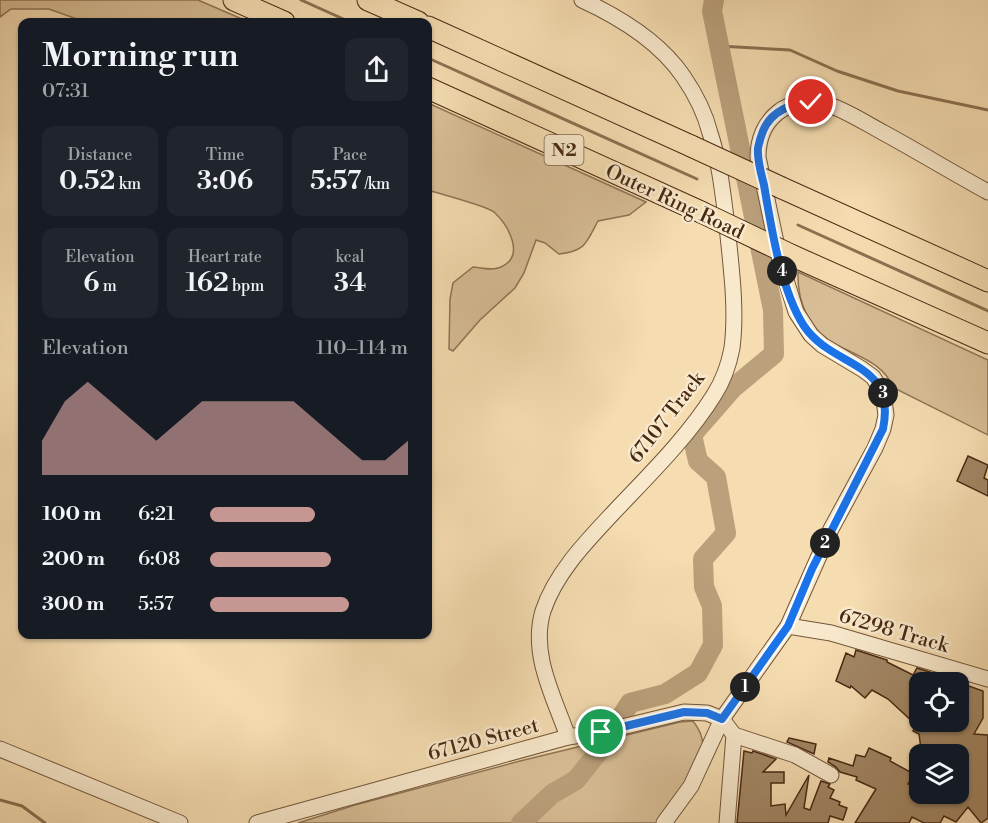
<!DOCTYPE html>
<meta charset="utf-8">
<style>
:root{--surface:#171b24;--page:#20242c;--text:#f1f3f6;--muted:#9ea1a6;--accent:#c59692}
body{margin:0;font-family:"Libre Bodoni",serif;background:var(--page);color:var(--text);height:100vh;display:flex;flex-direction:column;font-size:22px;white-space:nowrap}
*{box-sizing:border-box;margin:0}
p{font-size:20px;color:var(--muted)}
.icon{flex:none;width:33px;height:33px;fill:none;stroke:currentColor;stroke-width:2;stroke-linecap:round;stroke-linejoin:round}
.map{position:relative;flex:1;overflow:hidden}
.panel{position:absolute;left:18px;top:18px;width:414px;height:621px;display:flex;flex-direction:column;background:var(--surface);border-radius:12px;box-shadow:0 2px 4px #0004}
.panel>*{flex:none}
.fabs{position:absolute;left:909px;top:672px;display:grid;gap:12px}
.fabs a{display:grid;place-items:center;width:60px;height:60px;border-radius:12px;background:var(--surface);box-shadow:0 2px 4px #0004;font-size:30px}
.pin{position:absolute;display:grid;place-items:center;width:51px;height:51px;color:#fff;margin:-26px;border:3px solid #fff;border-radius:50%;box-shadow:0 2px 6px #0007}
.km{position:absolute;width:30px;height:30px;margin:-15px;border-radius:50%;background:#222;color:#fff;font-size:16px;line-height:30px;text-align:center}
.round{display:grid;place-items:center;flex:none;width:63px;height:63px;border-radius:12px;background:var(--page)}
.headline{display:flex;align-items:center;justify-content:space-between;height:102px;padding:0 24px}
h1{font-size:33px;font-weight:600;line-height:45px}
.metrics{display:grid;grid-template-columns:repeat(3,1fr);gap:9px;height:102px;padding:6px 24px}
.metrics div{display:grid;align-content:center;border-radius:12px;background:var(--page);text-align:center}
.metrics b{font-size:26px;font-weight:600}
.metrics small{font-size:16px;font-weight:400}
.metrics p{font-size:16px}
.chart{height:168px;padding:12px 24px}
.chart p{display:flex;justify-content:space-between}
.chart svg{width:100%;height:108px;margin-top:6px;fill:var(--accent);opacity:.7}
ul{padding:0 24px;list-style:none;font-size:20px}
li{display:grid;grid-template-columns:96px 72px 1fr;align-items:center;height:45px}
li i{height:15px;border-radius:8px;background:var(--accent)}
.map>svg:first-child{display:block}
.grass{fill:#d8be96;stroke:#907454;stroke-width:1.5}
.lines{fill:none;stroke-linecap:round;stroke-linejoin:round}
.stream{stroke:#8c7051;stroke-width:3}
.river{stroke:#baa07b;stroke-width:20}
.building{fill:#a28765;stroke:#482913;stroke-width:1.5}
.minor-casing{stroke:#73563a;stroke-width:17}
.highway-casing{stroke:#482913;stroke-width:23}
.minor{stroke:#f8e9cc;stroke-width:15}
.highway{stroke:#f5ddb1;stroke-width:21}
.highway-bridge-casing{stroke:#482913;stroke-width:23;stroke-linecap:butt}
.highway-bridge{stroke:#f5ddb1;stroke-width:21}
.route-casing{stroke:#fff;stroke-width:12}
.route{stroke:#1a73e8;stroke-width:8}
.labels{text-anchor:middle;stroke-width:5;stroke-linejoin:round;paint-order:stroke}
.shield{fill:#f8e9cc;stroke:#7d634a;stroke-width:1.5}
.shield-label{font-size:18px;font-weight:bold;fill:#482913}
.street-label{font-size:20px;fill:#482913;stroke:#f8e9cc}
</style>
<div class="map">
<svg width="988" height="823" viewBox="0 0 988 823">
<rect width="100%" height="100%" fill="#f5ddb1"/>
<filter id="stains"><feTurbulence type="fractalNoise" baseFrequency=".00333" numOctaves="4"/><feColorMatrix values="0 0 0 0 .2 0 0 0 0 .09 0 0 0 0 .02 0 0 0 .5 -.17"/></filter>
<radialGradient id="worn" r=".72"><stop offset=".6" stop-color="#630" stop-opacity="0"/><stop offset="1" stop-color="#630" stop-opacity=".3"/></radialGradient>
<!-- grass -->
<g class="grass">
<path d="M0 0H198L249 22H85L49 9H11L0 17Z"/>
<path d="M428 103 646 202 629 215 598 221C586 243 586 251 559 254L545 243 536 240 524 273 515 288 480 320 453 351 449 349 450 299 453 283 473 267C482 268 493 271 501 267 526 256 508 225 494 212 487 206 440 194 428 190Z"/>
<path d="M798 272 988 360V435L894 388C882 363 862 358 839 346 810 332 797 304 798 272Z"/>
<path d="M693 721C700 730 705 740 702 752 696 775 671 803 657 823H298L355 805 520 761 680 722Z"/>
</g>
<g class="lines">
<!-- stream -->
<g class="stream">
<path d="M301 0 350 22"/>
<path d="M719 46 790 50 837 71 898 91 988 110"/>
<path d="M428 58 697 179"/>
<path d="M750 202 763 209"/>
<path d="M798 225 988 311"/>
<path d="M0 800 22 806 45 823"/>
</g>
<!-- river -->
<path class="river" d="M521 823 552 794 576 780 600 750 630 703 665 694 698 673 713 645 712 606 704 587 703 559 726 533 716 477 698 461 692 435 733 388 774 354 773 310 712 11 714 0"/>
</g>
<!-- building -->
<g class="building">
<path d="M968 456 988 465 984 478 988 480V496L957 481Z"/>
<path d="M856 650 887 660V662L913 675 917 668 936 674 950 682H920V722H940L947 731 950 722H958V686L965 690 966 685 983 691V718L974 734 988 735V818L981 823 968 807 956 822 944 816 940 823H924L912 817 909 823H855L876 789 856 780 857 777 840 772 836 767 828 762 829 758 853 766 856 755 865 757 869 748 891 758 890 761 914 774 908 784 914 787 910 794H938L946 802 961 793 958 788V754H925L924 749H921L919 734 913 731 916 725 888 699 872 690 865 698 851 686 850 688 836 681 846 653 854 657Z"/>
<path d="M789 738 816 744 814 754 787 742Z"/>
<path d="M744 751 752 753 753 751 776 759 763 772H784V783H771V806L785 804 786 815 809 775 804 808 810 810 821 781 830 784 828 787 834 790 830 798 840 802 839 805 847 808 843 820 830 816 828 823H737Z"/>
</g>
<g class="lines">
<!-- minor casing -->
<g class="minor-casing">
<g id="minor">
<path d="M788 626 831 633 988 679"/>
<path d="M734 735 795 755 831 775"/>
<path d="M568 737C554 697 530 654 543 611 556 572 587 541 614 512 648 476 688 437 714 395 723 381 729 364 732 348 737 309 731 266 727 226 723 195 720 163 710 133 705 113 694 92 683 76 659 41 619 17 582 0"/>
<path d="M0 749 180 823"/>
<path d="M257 823 568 737 601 732 684 712 707 713 722 719 734 735 727 823"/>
<path d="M664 823 691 786 722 719 788 626 831 529 875 448 883 429 886 415 883 393 873 377 862 369 822 345 811 335 796 312 780 261 758 157C758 119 788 94 826 104 846 110 865 123 884 133 919 152 953 173 988 192"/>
</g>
</g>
<!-- highway casing -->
<g class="highway-casing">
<g id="highway">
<path d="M234 0 284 22"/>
<path d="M368 0 418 22"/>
<path d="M428 27 691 146"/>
<path d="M428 88 701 212"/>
<path d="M782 188 988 281"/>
<path d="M793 256 988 343"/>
</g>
</g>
<!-- minor -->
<use href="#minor" class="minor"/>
<!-- highway -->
<use href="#highway" class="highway"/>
<!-- highway-bridge casing -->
<g class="highway-bridge-casing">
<g id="highway-bridge">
<path d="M691 146 782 188"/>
<path d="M701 212 793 256"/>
</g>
</g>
<!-- highway-bridge -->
<use href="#highway-bridge" class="highway-bridge"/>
</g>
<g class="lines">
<!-- route casing -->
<g class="route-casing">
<path id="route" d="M601 732 684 712 707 713 722 719 788 626 812 569 883 429C897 360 833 369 804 326 781 291 771 226 764 185 761 173 757 160 758 148 759 143 761 136 763 131 771 111 792 103 811 102"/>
</g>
<!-- route -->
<use href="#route" class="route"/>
</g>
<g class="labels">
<!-- shield labels -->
<rect class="shield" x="544.5" y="135" width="39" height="30" rx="4.5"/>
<g class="shield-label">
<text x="564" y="156">N2</text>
</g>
<!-- street labels -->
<g class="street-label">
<text transform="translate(675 201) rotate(25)" y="7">Outer Ring Road</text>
<text transform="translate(666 417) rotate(-52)" y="7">67107 Track</text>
<text transform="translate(894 630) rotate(16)" y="7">67298 Track</text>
<text transform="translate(483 739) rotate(-15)" y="7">67120 Street</text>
</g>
</g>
<rect width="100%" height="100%" filter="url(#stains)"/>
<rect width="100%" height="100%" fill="url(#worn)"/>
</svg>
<div class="fabs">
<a><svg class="icon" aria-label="locate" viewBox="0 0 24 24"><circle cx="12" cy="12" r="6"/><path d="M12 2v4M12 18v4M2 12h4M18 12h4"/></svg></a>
<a><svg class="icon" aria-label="layers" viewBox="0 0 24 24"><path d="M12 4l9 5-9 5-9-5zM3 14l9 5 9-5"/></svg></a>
</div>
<div class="pin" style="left:601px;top:732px;background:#1e9e55"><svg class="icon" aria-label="arrive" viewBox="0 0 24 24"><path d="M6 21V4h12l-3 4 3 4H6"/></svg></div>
<div class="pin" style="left:811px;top:102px;background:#d93025"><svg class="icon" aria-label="check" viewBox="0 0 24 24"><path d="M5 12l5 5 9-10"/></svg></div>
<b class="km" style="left:745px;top:687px">1</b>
<b class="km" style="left:825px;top:543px">2</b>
<b class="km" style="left:883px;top:393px">3</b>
<b class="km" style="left:782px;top:271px">4</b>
<section class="panel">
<div class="headline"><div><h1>Morning run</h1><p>07:31</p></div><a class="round"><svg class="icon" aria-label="share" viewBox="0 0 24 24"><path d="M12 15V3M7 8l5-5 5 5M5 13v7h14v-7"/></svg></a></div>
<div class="metrics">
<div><p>Distance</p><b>0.52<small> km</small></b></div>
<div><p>Time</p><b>3:06</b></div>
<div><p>Pace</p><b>5:57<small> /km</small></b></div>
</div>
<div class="metrics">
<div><p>Elevation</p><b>6<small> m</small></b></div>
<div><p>Heart rate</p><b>162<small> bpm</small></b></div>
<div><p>kcal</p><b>34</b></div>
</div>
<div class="chart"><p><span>Elevation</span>110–114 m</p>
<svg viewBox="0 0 160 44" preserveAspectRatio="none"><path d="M0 44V30L10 14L20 6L30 14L40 22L50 30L60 22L70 14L80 14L90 14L100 14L110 14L120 22L130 30L140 38L150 38L160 30V44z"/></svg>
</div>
<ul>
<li><b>100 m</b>6:21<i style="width:53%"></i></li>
<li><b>200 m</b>6:08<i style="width:61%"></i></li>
<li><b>300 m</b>5:57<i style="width:70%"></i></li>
</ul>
</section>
</div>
